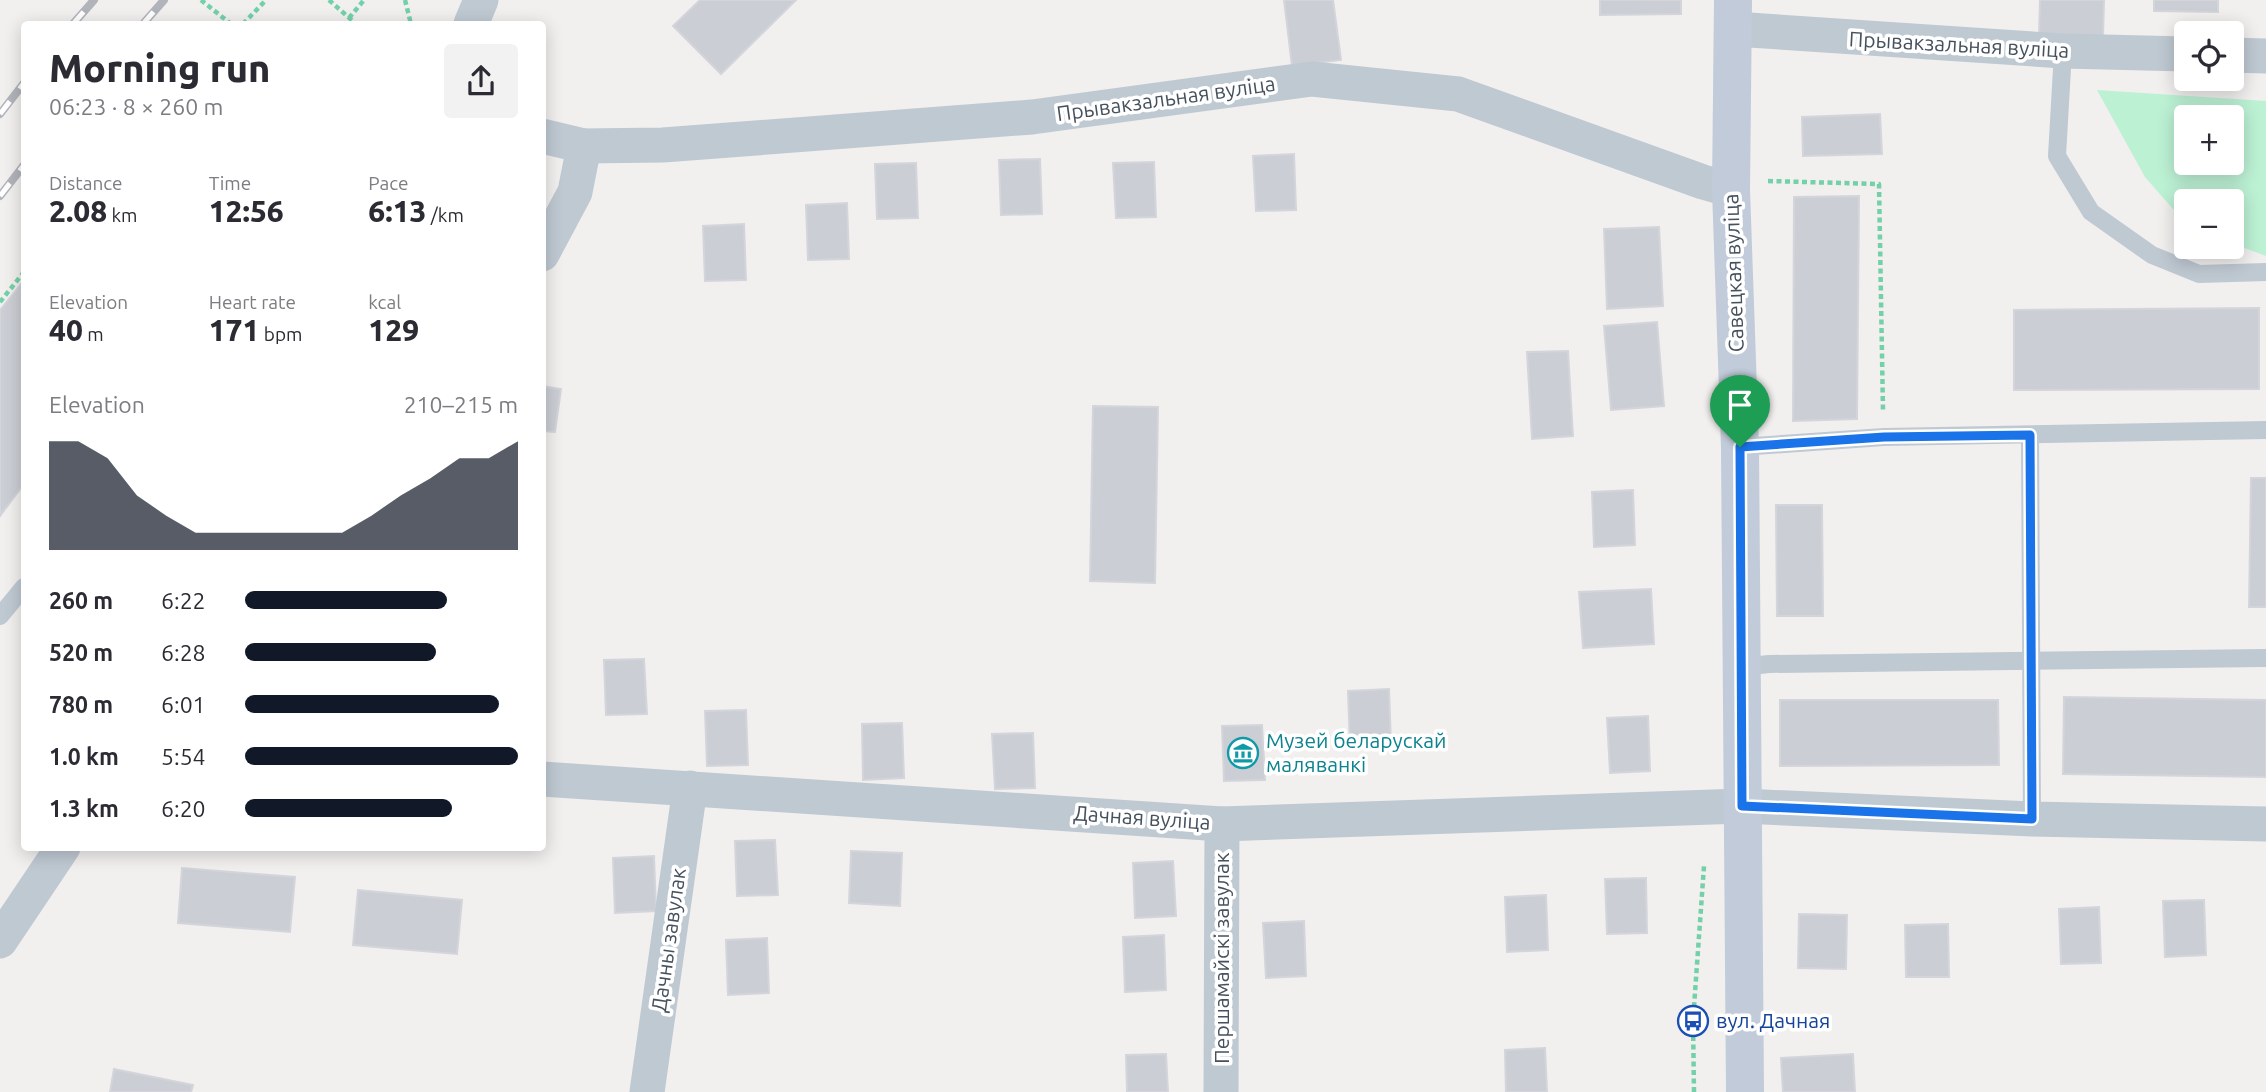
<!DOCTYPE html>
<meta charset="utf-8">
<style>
:root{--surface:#fff;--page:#f2f2f3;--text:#2b2b33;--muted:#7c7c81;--accent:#111827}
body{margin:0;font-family:Ubuntu,sans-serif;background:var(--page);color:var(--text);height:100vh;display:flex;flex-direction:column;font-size:26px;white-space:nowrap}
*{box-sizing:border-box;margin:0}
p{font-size:23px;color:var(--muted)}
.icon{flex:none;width:38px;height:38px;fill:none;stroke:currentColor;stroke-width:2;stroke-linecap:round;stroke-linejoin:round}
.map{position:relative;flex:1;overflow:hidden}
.drawer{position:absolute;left:21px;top:21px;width:525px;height:830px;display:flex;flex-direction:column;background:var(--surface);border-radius:7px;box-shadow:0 4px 18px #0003}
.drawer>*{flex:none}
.buttons{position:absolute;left:2174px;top:21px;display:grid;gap:14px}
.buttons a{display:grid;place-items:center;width:70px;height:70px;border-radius:7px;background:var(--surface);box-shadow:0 4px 18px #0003;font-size:35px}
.pin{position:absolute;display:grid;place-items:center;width:60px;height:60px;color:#fff;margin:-72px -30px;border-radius:50% 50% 50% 0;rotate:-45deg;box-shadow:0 0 7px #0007}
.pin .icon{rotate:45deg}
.round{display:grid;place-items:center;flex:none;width:74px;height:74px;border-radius:7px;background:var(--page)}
.overview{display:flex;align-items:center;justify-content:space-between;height:119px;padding:0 28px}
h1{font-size:38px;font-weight:800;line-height:52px}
.metrics{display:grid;grid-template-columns:repeat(3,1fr);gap:10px;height:119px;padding:7px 28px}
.metrics div{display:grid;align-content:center}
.metrics b{font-size:30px;font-weight:800}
.metrics small{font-size:19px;font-weight:400}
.metrics p{font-size:19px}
.chart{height:196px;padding:14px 28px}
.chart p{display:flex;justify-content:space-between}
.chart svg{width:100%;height:126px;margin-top:7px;fill:var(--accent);opacity:.7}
ul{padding:0 28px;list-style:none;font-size:23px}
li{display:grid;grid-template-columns:112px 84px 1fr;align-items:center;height:52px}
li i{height:18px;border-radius:9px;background:var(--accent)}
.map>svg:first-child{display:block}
.green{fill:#bcf1d4;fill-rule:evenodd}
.building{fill:#cbced4;stroke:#d3d5db;stroke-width:2}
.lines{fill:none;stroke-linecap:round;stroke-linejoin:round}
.path{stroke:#72d1a8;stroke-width:4.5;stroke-dasharray:5 3.5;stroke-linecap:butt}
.lane{stroke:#bfc9d2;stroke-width:18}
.street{stroke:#bfc9d2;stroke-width:35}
.secondary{stroke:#c1cbd9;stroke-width:38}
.rail-casing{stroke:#b1b4ba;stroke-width:8}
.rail{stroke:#fff;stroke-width:5;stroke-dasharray:16;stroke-linecap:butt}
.route-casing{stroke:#fff;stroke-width:14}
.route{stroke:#1a73e8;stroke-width:9}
.labels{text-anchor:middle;stroke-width:7;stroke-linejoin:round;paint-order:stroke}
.street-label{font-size:21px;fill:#46515e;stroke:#fff}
.culture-label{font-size:21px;fill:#0d838f;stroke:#fff;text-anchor:start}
.transit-label{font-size:21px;fill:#164399;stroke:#fff;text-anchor:start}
</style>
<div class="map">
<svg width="2266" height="1092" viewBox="0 0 2266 1092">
<rect width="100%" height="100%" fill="#f2efef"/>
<!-- green -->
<path class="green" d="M2097 90 2266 101V256L2231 243V201H2186V224L2145 177ZM2186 117H2231V163H2186Z"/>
<!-- building -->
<g class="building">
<path d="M700 0H796L721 74 673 26Z"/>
<path d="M1284 0H1333L1341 60 1292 66Z"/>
<path d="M1600 0H1681V14L1600 15Z"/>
<path d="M2040 0H2104L2103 37 2039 36Z"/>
<path d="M2154 0H2218V12L2154 11Z"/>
<path d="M1880 114 1882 154 1803 156 1802 117Z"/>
<path d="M1294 154 1296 210 1256 211 1253 156Z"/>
<path d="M1040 159 1042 214 1001 215 999 160Z"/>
<path d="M1154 162 1156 217 1116 218 1113 163Z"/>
<path d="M916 163 918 218 877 219 875 164Z"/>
<path d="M1859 196 1857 419 1793 421 1794 197Z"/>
<path d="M847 203 849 259 808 260 806 205Z"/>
<path d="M744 224 746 280 705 281 703 226Z"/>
<path d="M1659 227 1663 306 1607 309 1604 229Z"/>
<path d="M24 280V484L0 516V310Z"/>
<path d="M2259 308V389L2014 390V310Z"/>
<path d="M1657 322 1664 406 1611 410 1604 326Z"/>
<path d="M1568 351 1573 436 1532 439 1527 352Z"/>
<path d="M542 386 561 389 555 432 542 431Z"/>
<path d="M1093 406 1158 407 1155 583 1090 581Z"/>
<path d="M2251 478H2266V607H2249Z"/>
<path d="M1633 490 1635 545 1594 547 1592 492Z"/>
<path d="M1776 505H1822L1823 616H1777Z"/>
<path d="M1651 589 1654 644 1583 648 1579 592Z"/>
<path d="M644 659 647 714 606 715 604 660Z"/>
<path d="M1389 689 1391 744 1350 746 1348 691Z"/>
<path d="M2064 697 2266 700V777L2063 774Z"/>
<path d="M1780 700H1998L1999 765 1780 766Z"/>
<path d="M746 710 748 765 707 766 705 711Z"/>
<path d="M1648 716 1650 771 1610 773 1607 718Z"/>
<path d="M902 723 904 778 863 780 862 724Z"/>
<path d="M1262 725 1265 780 1224 781 1222 726Z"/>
<path d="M1033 733 1035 788 995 789 992 734Z"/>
<path d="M775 840 778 895 737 896 735 841Z"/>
<path d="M851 851 902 853 900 906 849 903Z"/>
<path d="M654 856 656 911 615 913 613 858Z"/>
<path d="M1173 861 1176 916 1135 918 1133 863Z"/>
<path d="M182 868 295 877 290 932 178 923Z"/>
<path d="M1646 878 1647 933 1607 934 1605 879Z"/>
<path d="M358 890 462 900 457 954 353 945Z"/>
<path d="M1546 895 1548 950 1507 952 1505 897Z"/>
<path d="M2204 900 2206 955 2165 957 2163 901Z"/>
<path d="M2099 907 2101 963 2061 964 2059 909Z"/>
<path d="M1799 914 1847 915 1846 969 1798 968Z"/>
<path d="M1304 921 1306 976 1266 978 1263 923Z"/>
<path d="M1948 924 1949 977H1906L1905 925Z"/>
<path d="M1164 935 1166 990 1125 992 1123 937Z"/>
<path d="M767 938 769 993 728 995 726 940Z"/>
<path d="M1545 1048 1547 1092H1506L1505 1050Z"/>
<path d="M1166 1054 1168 1092H1127L1126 1055Z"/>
<path d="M1853 1054 1855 1092H1783L1781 1058Z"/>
<path d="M114 1069 193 1085 191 1092H110Z"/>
</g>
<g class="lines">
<!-- path -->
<g class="path">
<path d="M201 0 231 24"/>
<path d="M329 0 356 24"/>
<path d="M405 0 411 24"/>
<path d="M349 18 364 0"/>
<path d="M243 24 266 0"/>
<path d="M1768 181 1879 184 1883 411"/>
<path d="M0 302 24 272"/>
<path d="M1693 1021 1710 1020"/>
<path d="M1694 1092 1693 1021 1704 866"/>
</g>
<!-- lane -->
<g class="lane">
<path d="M2063 51 2057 156 2091 212 2152 255 2199 274 2266 272"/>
<path d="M2030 435 2032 819"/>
<path d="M1740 447 1884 437 2266 430"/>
<path d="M0 616 24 587"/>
<path d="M1741 667 1769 664 2266 658"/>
</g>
<!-- street -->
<g class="street">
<path d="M471 24 481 0"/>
<path d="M1734 29 2063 51 2186 54"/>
<path d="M2231 55 2266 56"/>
<path d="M542 136 584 146 663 145 1032 117 1312 79 1458 94 1703 182 1731 190"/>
<path d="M542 254 575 192 584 146"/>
<path d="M542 779 1222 824 1742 806 2032 819 2266 824"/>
<path d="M0 941 63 847"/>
<path d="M647 1092 690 788"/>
<path d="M1221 1092 1222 824"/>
</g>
<!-- secondary -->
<path class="secondary" d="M1733 0 1731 190 1740 447 1745 1092"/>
<!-- rail casing -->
<g class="rail-casing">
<g id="rail">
<path d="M73 24 94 0"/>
<path d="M143 24 164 0"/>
<path d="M0 114 24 83"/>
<path d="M0 196 24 165"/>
</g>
</g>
<!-- rail -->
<use href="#rail" class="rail"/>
</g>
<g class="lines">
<!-- route casing -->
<g class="route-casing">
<path id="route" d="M2030 435 2032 819 1742 806 1740 447 1884 437Z"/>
</g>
<!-- route -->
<use href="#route" class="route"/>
</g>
<!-- icons -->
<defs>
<g id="museum-ring" transform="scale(1.575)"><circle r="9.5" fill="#fff" stroke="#0f9aa8" stroke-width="1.5"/><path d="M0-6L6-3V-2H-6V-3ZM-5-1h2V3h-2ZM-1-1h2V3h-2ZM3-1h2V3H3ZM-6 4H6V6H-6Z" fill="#0f9aa8"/></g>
<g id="bus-ring" transform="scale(1.575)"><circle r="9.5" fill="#fff" stroke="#1a4fb4" stroke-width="1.5"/><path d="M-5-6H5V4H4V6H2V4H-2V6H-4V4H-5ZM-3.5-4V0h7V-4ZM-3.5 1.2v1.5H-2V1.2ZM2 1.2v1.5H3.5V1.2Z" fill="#1a4fb4"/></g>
</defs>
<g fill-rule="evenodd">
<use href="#museum-ring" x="1243" y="753"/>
<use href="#bus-ring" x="1693" y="1021"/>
</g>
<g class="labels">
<!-- street labels -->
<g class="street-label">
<text transform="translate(1959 45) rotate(3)" y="7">Прывакзальная вуліца</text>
<text transform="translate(1166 99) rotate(-8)" y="7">Прывакзальная вуліца</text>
<text transform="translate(1734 273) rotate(-92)" y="7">Савецкая вуліца</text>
<text transform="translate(1142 818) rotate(4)" y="7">Дачная вуліца</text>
<text transform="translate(669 940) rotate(-82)" y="7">Дачны завулак</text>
<text transform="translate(1222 958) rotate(-90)" y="7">Першамайскі завулак</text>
</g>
<!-- culture labels -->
<g class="culture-label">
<text x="1266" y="748">Музей беларускай<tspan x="1266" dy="24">маляванкі</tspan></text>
</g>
<!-- transit labels -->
<g class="transit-label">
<text x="1716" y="1028">вул. Дачная</text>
</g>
</g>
</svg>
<div class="buttons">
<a><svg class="icon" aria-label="locate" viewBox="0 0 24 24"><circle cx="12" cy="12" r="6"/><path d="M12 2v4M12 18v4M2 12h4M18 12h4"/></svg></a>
<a>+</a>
<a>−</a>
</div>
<div class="pin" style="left:1740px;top:447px;background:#1e9e55"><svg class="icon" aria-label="arrive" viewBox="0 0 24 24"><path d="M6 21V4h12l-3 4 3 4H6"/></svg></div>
<section class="drawer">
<div class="overview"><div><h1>Morning run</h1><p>06:23 · 8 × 260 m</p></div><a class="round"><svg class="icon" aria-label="share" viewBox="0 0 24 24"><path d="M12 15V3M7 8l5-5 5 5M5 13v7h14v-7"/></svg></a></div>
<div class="metrics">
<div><p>Distance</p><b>2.08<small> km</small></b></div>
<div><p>Time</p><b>12:56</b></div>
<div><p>Pace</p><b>6:13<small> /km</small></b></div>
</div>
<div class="metrics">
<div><p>Elevation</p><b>40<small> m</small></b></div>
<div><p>Heart rate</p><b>171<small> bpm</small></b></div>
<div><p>kcal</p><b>129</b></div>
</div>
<div class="chart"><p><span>Elevation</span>210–215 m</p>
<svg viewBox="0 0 160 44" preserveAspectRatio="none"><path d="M0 44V6L10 6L20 12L30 25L40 32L50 38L60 38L70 38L80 38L90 38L100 38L110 32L120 25L130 19L140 12L150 12L160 6V44z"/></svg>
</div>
<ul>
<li><b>260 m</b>6:22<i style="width:74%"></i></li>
<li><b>520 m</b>6:28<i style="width:70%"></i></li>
<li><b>780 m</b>6:01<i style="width:93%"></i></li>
<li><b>1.0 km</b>5:54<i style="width:100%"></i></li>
<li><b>1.3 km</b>6:20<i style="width:76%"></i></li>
</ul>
</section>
</div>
